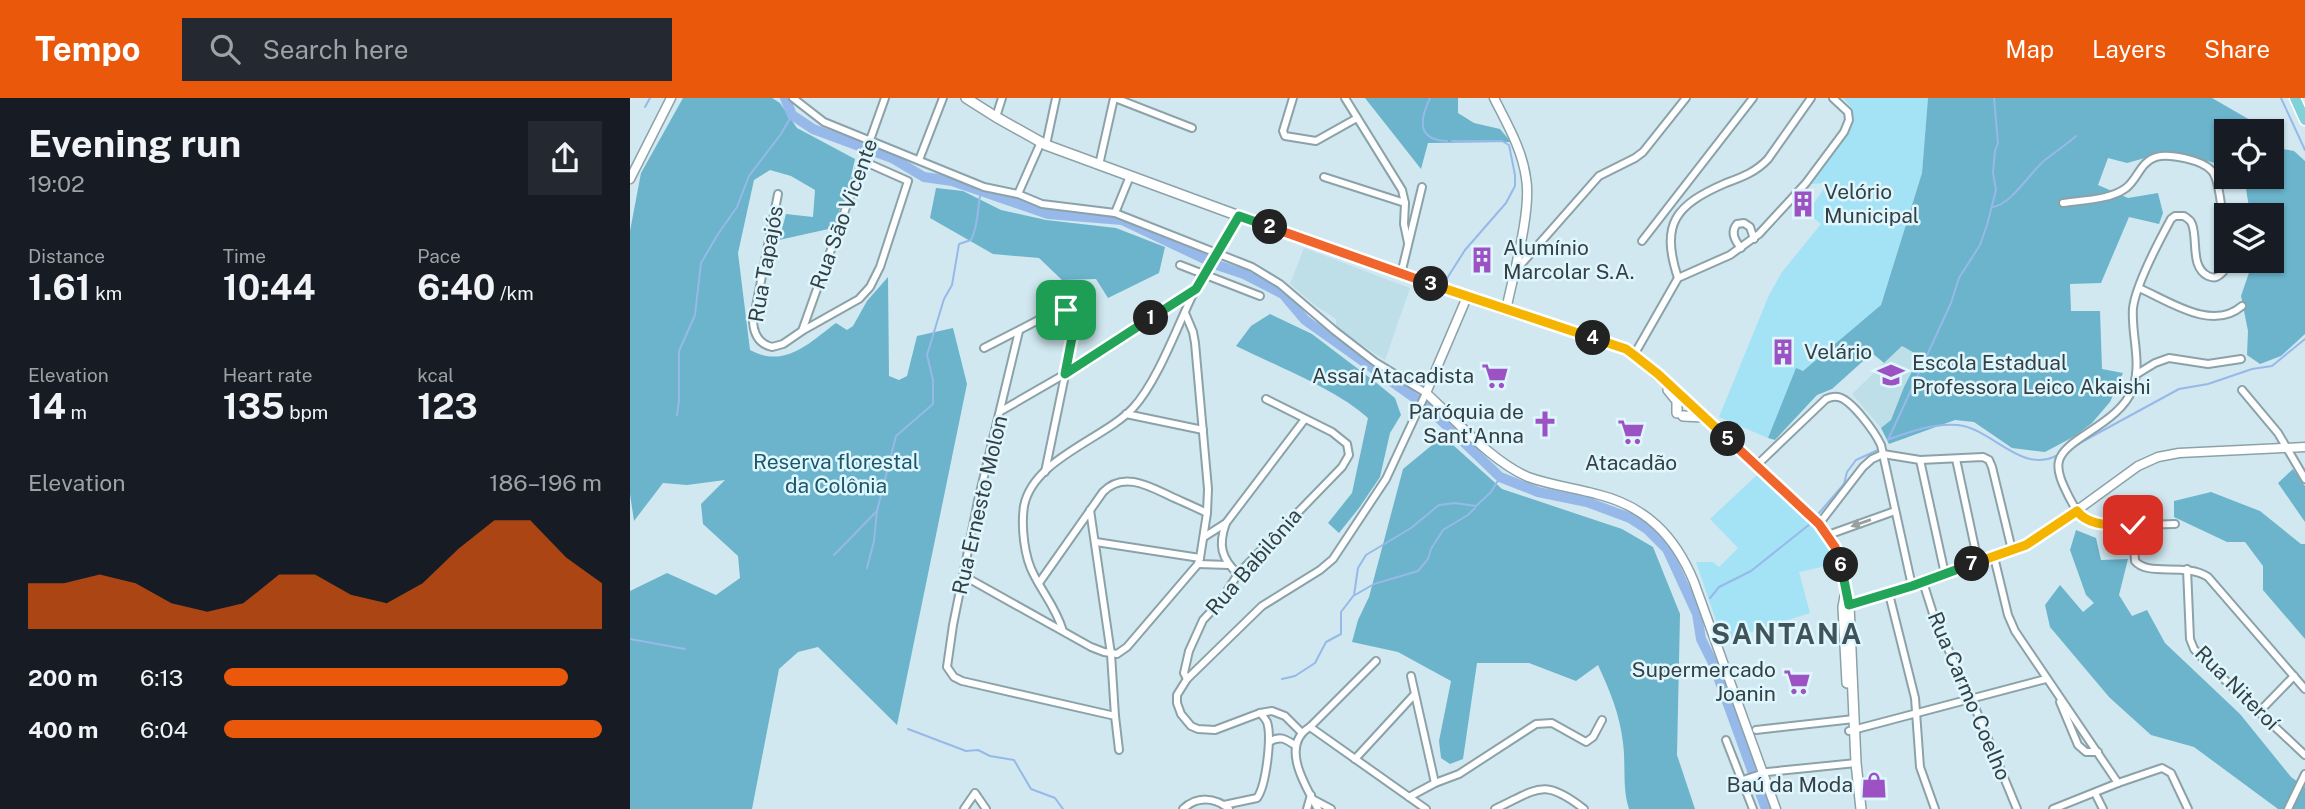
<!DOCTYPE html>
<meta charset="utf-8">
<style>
:root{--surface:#171b24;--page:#242831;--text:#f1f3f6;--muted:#9ea1a6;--accent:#ea580c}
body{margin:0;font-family:"Public Sans",sans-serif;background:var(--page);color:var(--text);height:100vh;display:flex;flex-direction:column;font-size:26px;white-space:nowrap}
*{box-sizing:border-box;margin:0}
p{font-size:23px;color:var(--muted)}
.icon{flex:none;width:38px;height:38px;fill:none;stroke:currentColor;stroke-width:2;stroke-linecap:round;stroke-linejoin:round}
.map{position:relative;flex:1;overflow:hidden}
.sheet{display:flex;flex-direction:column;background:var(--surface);width:630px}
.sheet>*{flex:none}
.fabs{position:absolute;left:1584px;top:21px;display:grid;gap:14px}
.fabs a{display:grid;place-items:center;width:70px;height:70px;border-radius:0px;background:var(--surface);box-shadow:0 2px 5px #0004;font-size:35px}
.pin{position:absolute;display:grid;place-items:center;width:60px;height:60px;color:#fff;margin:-30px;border-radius:14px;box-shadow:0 4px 10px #0006}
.km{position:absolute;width:35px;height:35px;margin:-18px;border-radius:50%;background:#222;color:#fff;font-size:19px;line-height:35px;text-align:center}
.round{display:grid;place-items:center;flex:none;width:74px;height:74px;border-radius:0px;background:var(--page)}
.overview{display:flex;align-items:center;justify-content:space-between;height:119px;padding:0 28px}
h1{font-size:38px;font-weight:700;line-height:52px}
.stats{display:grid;grid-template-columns:repeat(3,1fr);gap:10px;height:119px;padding:7px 28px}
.stats div{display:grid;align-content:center}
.stats b{font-size:35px;font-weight:700}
.stats small{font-size:19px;font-weight:400}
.stats p{font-size:19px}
.chart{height:196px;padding:14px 28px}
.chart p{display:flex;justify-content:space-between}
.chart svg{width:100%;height:126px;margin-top:7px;fill:var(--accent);opacity:.7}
ul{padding:0 28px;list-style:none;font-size:23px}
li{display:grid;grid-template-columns:112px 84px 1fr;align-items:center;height:52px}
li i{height:18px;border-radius:9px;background:var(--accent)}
header{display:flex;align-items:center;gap:42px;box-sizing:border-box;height:98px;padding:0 35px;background:var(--accent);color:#fff}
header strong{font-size:33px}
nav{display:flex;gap:38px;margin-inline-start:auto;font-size:24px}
.search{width:490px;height:63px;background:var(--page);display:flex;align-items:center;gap:18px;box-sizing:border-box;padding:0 24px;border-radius:0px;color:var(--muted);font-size:26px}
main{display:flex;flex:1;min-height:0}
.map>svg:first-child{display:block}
.built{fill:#bedee8}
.green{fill:#a4e2f6}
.forest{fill:#6bb4cb}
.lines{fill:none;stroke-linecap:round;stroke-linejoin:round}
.stream{stroke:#97b9ea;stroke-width:2}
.river{stroke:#97b9ea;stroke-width:10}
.minor-casing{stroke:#8ca2a9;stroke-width:10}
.tertiary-casing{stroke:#8ca2a9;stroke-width:11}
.secondary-casing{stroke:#8ca2a9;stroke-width:12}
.trunk-casing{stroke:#fff;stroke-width:13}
.minor{stroke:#fff;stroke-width:6}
.tertiary{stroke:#fff;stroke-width:8}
.secondary{stroke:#fff;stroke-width:9}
.trunk{stroke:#7ed2d8;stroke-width:10}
.oneway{fill:#9a9fa0}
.split-1-casing{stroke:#fff;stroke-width:14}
.split-2-casing{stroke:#fff;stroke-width:14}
.split-3-casing{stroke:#fff;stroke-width:14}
.split-4-casing{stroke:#fff;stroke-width:14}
.split-5-casing{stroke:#fff;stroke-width:14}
.split-6-casing{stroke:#fff;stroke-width:14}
.split-7-casing{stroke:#fff;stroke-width:14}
.split-8-casing{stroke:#fff;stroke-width:14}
.split-1{stroke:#22a559;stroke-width:9}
.split-2{stroke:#22a559;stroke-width:9}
.split-3{stroke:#f0652b;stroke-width:9}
.split-4{stroke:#f5b400;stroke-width:9}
.split-5{stroke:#f5b400;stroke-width:9}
.split-6{stroke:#f0652b;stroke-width:9}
.split-7{stroke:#22a559;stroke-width:9}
.split-8{stroke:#f5b400;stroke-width:9}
.labels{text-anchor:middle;stroke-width:5;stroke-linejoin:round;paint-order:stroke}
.poi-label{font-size:21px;fill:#363f42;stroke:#def6fe;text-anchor:start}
.street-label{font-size:21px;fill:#363f42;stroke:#def6fe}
.park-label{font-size:21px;fill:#1c5869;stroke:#def6fe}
.district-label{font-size:28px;font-weight:bold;letter-spacing:2px;fill:#3f5359;stroke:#def6fe}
</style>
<header>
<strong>Tempo</strong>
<div class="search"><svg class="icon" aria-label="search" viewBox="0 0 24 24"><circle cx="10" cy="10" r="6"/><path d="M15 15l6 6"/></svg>Search here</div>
<nav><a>Map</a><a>Layers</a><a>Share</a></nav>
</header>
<main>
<section class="sheet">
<div class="overview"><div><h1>Evening run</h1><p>19:02</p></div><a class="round"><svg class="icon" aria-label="share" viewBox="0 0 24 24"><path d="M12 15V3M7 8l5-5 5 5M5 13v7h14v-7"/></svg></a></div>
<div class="stats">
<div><p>Distance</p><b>1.61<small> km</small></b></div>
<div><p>Time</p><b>10:44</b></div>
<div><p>Pace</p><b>6:40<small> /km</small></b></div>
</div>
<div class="stats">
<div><p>Elevation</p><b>14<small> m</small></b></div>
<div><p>Heart rate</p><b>135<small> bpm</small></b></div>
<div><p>kcal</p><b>123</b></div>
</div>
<div class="chart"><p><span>Elevation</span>186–196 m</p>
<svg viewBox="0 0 160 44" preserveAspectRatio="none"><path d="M0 44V28L10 28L20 25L30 28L40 35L50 38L60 35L70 25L80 25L90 32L100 35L110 28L120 16L130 6L140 6L150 19L160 28V44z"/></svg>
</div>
<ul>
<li><b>200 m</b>6:13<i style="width:91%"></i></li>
<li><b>400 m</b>6:04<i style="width:100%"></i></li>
</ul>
</section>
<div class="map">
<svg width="1675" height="711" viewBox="0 0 1675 711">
<rect width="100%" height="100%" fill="#d1e8f0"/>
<!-- built -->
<g class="built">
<path d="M674 150 780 190 755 262 706 230V221L686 208 660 186Z"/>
<path d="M1272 248 1291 258 1274 289 1261 322 1251 330 1222 296Z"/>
</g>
<!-- green -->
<g class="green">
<path d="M1213 0H1298L1292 75 1251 207 1173 273 1166 271 1138 340 1089 319 1139 197 1152 174 1191 126 1177 115 1198 85 1180 86 1223 24C1225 13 1221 8 1213 0Z"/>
<path d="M1128 376 1196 442 1203 454 1205 466 1169 474 1180 515 1093 543 1066 464H1083L1089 469 1108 450 1080 421Z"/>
</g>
<!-- forest -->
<g class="forest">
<path d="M53 0H142L150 5 167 30 225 61 220 83 203 130 149 142 156 116 183 119 185 92 161 78 140 72 124 82 108 155 120 252C155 271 179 245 206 225L217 232 223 228 237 203 258 179 259 278 269 282 277 278 287 238 323 230 337 286 267 627 188 549 168 554 149 571 122 711H0V493L37 475 86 497 110 480 108 458 73 426 71 406 95 382 57 387 33 385 4 423 0 396V133L11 75Z"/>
<path d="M735 0H828V15L844 25 870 31 881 44 798 45 791 71Z"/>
<path d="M1298 0H1582L1634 30 1635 33H1596V68L1540 53 1497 65 1478 60 1468 87 1498 100 1528 95 1533 115 1529 126 1499 119 1471 185 1440 186 1441 213H1470L1472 271 1493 275 1480 304 1462 325 1445 338 1415 354 1382 350 1344 324 1325 322 1259 346 1251 330 1261 322 1274 289 1290 258 1272 248 1254 265 1242 255 1202 291 1187 297 1145 342 1138 340 1166 270 1173 273 1251 207 1292 75Z"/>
<path d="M1642 49 1664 53 1675 63V236L1651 258 1630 266 1617 257 1618 233 1611 198 1623 163H1642V117H1627L1619 109 1614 79H1642Z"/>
<path d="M306 90 333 93 371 112 416 122 486 130 535 149 529 175 478 200 466 181 432 182 409 160 363 156 300 120Z"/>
<path d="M640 216 682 236 744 283 765 300 771 317 760 335 750 379 729 410 709 435 698 425 722 395 738 320C706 291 646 268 606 248L621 228Z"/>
<path d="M813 338 872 391 992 431 1023 449 1050 516 1047 657 1065 711H999C992 690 996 667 993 645 990 617 980 593 968 567L946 583 899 565H847L833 661 820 666 811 660 809 643 821 583 768 554 722 544 728 522 739 499 773 371Z"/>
<path d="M1663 371 1675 388V424L1648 385Z"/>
<path d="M1581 394 1630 413 1671 446H1675V541L1633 492V468L1615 444H1597L1544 419V403Z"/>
<path d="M1446 432 1466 440 1471 462 1498 461 1489 497 1502 518 1517 512 1535 545 1610 616 1661 679 1675 689V711H1648L1564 649 1521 637 1479 599 1420 529 1415 507 1430 487 1453 514 1464 505 1456 497 1440 452Z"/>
</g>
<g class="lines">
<!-- stream -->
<g class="stream">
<path d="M800 0C790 21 786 42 817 43"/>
<path d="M1651 0 1675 52"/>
<path d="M15 9 20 0"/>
<path d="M1363 109C1382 106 1400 74 1415 62 1425 54 1436 47 1446 38"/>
<path d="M816 182 835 152 876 105 885 88V77L879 47 872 43H822"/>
<path d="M781 297 782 291"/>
<path d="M47 317 49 303V253L65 217 71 165 88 136 107 109 119 78 151 36 162 17"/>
<path d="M1260 341C1282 333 1304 325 1328 327 1363 331 1391 377 1428 357"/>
<path d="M1258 342 1321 205 1329 180 1350 147 1357 127 1366 92 1363 75 1365 53 1368 45 1364 0"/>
<path d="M1448 346 1549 291 1578 286 1622 271 1642 268 1675 241"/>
<path d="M1189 415 1214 386 1217 374 1226 362 1248 352"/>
<path d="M204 457 247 413 266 338 303 306V282L297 257 314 201 322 187 329 146 341 142C349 126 347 110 351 93"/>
<path d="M237 470 244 443 247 413"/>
<path d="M725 497 744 486 788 473 798 461 801 451 813 432 838 417 845 410"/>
<path d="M1080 500 1089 489 1121 473 1180 426"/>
<path d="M1065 511 1068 508"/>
<path d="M0 541 55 551"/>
<path d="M652 581 665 578 685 565 696 544 711 536V514L724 497 728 470 736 457 781 430 809 407 825 405 846 408 861 394 870 379"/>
<path d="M278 631 336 653 348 652 360 658 384 662 401 691 425 700 433 711"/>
</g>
<!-- river -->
<g class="river">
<path d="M155 0 162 17 183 31 262 60 294 79 322 83 418 116 492 122 579 163"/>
<path d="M587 167 614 176 653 196 675 222 796 308 870 379 908 394 957 404 1000 420 1017 431 1037 451 1067 516 1071 541 1083 565 1136 711"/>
</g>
<!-- minor casing -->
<g class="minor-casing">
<g id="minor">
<path d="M163 0 194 24 354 89 388 96 412 106 485 115 622 169 650 186 705 233 745 264 796 295 756 381 703 461 690 472 632 508 557 581 547 597V605L551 616 561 628 568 631 585 632 630 615 642 613 655 618 671 634"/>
<path d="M485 0 562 30"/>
<path d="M663 0 653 33 655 38 686 43 727 20"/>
<path d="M366 19 372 0"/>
<path d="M416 47 426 0"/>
<path d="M289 62 313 0"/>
<path d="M469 67 484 0"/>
<path d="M694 79 775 105 772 92 715 0"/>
<path d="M148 96 123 224C124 236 129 246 142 249L153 246 172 233 229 201 240 189 250 169 278 83 233 63"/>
<path d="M388 96 411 44"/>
<path d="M775 105 774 126 778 145"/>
<path d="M1433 105C1452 102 1480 102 1496 90 1508 81 1510 64 1526 59 1539 55 1573 62 1582 73 1592 85 1597 158 1593 174 1588 179 1585 181 1578 178 1560 169 1568 142 1562 126 1560 121 1558 121 1554 118H1545L1541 121C1529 143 1506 186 1503 210 1501 237 1512 263 1503 290 1490 326 1434 340 1429 363 1426 374 1434 389 1439 399 1443 406 1447 416 1454 421 1471 431 1524 426 1545 426"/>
<path d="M485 115 500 78"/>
<path d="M1012 143 1123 0"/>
<path d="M1111 150C1105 143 1100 134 1107 126L1114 125 1120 129 1124 141"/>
<path d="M550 167 630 198"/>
<path d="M887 171 969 78 1005 60 1013 54 1056 0"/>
<path d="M771 176 792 89"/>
<path d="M1048 180C1030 126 1045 107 1096 85 1112 79 1126 74 1138 61L1181 0"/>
<path d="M1509 190C1539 203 1582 234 1612 208"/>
<path d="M172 233 255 0"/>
<path d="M389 233 348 403 323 527 317 569 324 579 332 583 485 618 489 652"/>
<path d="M354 250 426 213H438L445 219V229L415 374"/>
<path d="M1004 257 1048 180 1100 157 1129 136 1176 85 1214 34 1219 22 1218 14 1203 0"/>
<path d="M1507 276 1525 265 1539 260 1578 266 1611 261"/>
<path d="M1612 292 1648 335 1675 381"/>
<path d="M371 313 435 276 565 191"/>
<path d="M496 316 573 332"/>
<path d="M1326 361 1348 464"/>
<path d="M1290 362 1315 476"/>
<path d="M1127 367 1196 301C1200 299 1203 298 1208 299 1221 301 1245 334 1251 347L1282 488"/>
<path d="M460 412 481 556 485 618"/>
<path d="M596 425C588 447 591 460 608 476"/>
<path d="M1189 426 1233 369 1242 361 1253 356 1290 362 1353 359 1359 362 1362 369 1382 452"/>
<path d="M1503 427 1505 463C1518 479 1555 464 1578 479L1675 591"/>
<path d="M1198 437 1265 413"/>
<path d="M574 439 596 425 675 321"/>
<path d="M466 444 570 460"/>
<path d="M1364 459 1378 517 1385 533 1488 685"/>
<path d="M568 466 599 467"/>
<path d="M1557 471 1560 541 1564 551 1579 567 1675 657"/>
<path d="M334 478 461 549 474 554 487 556 497 549 568 466 570 460 577 415 578 391 565 245 563 234 555 215"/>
<path d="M1293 484 1306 525 1341 600 1387 711"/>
<path d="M409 485 473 394C493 373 519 388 540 398 553 404 565 409 577 415"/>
<path d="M1259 496 1285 600 1290 669 1305 711"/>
<path d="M433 533C426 510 414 497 404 477 394 459 391 428 394 408 403 361 474 341 503 310 528 283 548 226 565 192 578 167 594 142 609 118"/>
<path d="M781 578 805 685"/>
<path d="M557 581 554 575 559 553 573 522 590 504 608 476 712 369 719 357 717 346 702 334 636 301"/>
<path d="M1430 604 1448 647 1456 654H1468"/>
<path d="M1630 613 1664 578"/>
<path d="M680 629 796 711"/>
<path d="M1126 632 1224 621"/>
<path d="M1219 633 1416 581"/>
<path d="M1096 642 1123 711"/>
<path d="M639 644C650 637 656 641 666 648"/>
<path d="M725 661 784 597"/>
<path d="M1113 682 1137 674 1226 665"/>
<path d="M1465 695 1473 711"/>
<path d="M779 699 805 685 829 676 906 626 922 625 956 644 963 639 972 622"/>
<path d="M684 702 701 711"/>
<path d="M594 707 627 700C636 688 642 639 637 624 635 620 633 618 630 615"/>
<path d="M334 711 345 695 356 711"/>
<path d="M553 711C567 698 585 699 599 711"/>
<path d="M677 711 681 697"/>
<path d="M688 711C676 689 649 647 680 629L746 563"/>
<path d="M865 711C908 691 913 679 954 711"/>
<path d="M1423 711 1488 685 1532 670 1541 675 1558 711"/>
<path d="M1658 711 1675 676"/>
</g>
</g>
<!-- tertiary casing -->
<g class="tertiary-casing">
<g id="tertiary">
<path d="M864 0C877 26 892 51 896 80 902 112 883 178 876 212"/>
<path d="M0 81 41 0"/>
<path d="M837 199 796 295C826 322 861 363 898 379 920 387 944 390 966 396 1016 408 1045 438 1064 484L1146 711"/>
<path d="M1216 508 1282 488 1396 447 1413 437 1508 368 1528 359 1549 355 1675 349"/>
</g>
</g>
<!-- secondary casing -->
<g class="secondary-casing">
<g id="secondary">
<path d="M336 0 366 19 416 47 609 118 876 212 950 235 996 251 1004 257 1060 305 1189 426 1198 437 1210 460 1219 507 1226 665 1231 711"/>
<path d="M1038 292 1047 303V315"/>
<path d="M1053 318 1074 319"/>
<path d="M1215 498 1213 509 1217 585"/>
</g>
</g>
<!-- trunk casing -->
<g class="trunk-casing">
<path id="trunk" d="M1665 0 1675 22"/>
</g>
<!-- minor -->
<use href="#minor" class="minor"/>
<!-- tertiary -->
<use href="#tertiary" class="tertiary"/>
<!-- secondary -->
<use href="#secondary" class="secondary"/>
<!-- trunk -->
<use href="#trunk" class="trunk"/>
</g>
<!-- one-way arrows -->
<defs><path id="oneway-solid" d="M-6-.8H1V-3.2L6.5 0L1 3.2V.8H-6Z" transform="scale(1.75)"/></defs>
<use class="oneway" href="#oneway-solid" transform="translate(1231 425) rotate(161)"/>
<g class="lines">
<!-- split-1 casing -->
<g class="split-1-casing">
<path id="split-1" d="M436 212 443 216 445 224 435 276 521 220"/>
</g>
<!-- split-2 casing -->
<g class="split-2-casing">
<path id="split-2" d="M521 220 566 191 609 118 640 129"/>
</g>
<!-- split-3 casing -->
<g class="split-3-casing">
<path id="split-3" d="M640 129 801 186"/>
</g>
<!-- split-4 casing -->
<g class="split-4-casing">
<path id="split-4" d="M801 186 963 240"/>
</g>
<!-- split-5 casing -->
<g class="split-5-casing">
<path id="split-5" d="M963 240 996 251 1004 257 1028 276 1098 341"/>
</g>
<!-- split-6 casing -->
<g class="split-6-casing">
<path id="split-6" d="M1098 341 1189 426 1205 449 1211 467"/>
</g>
<!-- split-7 casing -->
<g class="split-7-casing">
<path id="split-7" d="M1211 467 1219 507 1282 488 1342 466"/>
</g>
<!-- split-8 casing -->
<g class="split-8-casing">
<path id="split-8" d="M1342 466 1396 447 1447 413C1460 430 1484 426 1503 427"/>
</g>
<!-- split-1 -->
<use href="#split-1" class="split-1"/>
<!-- split-2 -->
<use href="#split-2" class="split-2"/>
<!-- split-3 -->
<use href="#split-3" class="split-3"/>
<!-- split-4 -->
<use href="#split-4" class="split-4"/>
<!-- split-5 -->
<use href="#split-5" class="split-5"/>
<!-- split-6 -->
<use href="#split-6" class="split-6"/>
<!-- split-7 -->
<use href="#split-7" class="split-7"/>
<!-- split-8 -->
<use href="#split-8" class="split-8"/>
</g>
<!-- icons -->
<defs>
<g id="building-bare" transform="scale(2.1)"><path d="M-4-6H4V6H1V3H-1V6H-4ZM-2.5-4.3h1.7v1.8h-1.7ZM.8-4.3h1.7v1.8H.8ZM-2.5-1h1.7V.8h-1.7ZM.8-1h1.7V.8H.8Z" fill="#9d52c4" stroke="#def6fe" stroke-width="2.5" paint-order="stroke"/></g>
<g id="school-bare" transform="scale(2.1)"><path d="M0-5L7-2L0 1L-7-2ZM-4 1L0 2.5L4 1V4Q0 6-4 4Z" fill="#9d52c4" stroke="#def6fe" stroke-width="2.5" paint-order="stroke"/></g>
<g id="supermarket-bare" transform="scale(2.1)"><path d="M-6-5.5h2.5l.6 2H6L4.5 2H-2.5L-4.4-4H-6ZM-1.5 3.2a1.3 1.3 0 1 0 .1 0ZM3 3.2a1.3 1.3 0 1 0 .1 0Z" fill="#9d52c4" stroke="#def6fe" stroke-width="2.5" paint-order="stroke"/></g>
<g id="church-bare" transform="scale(2.1)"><path d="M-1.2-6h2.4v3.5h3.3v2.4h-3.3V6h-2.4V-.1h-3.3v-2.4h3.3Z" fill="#9d52c4" stroke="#def6fe" stroke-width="2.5" paint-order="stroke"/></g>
<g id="shop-bare" transform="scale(2.1)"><path d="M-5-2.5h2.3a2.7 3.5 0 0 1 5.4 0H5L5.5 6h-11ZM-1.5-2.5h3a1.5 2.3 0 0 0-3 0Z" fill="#9d52c4" stroke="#def6fe" stroke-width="2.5" paint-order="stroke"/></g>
</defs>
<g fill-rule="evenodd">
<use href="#building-bare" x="1173" y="106"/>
<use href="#building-bare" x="852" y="162"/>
<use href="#building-bare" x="1153" y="254"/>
<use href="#school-bare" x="1261" y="277"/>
<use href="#supermarket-bare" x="865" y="278"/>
<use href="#church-bare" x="915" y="326"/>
<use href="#supermarket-bare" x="1001" y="334"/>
<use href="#supermarket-bare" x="1167" y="584"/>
<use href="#shop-bare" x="1244" y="687"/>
</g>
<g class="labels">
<!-- poi labels -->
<g class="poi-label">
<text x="1194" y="101">Velório<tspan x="1194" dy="24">Municipal</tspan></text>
<text x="873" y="157">Alumínio<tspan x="873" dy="24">Marcolar S.A.</tspan></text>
<text x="1174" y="261">Velário</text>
<text x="1282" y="272">Escola Estadual<tspan x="1282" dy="24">Professora Leico Akaishi</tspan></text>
<text x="844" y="285" text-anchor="end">Assaí Atacadista</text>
<text x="894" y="321" text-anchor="end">Paróquia de<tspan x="894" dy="24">Sant'Anna</tspan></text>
<text x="1001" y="372" text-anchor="middle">Atacadão</text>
<text x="1146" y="579" text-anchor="end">Supermercado<tspan x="1146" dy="24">Joanin</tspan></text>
<text x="1223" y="694" text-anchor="end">Baú da Moda</text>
</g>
<!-- street labels -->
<g class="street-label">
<text transform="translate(214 116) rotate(-70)" y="7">Rua São Vicente</text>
<text transform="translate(136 166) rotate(-80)" y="7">Rua Tapajós</text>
<text transform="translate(350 407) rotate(-77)" y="7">Rua Ernesto Molon</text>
<text transform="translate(624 464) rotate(-49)" y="7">Rua Babilônia</text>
<text transform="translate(1607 590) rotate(45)" y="7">Rua Niteroí</text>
<text transform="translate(1339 598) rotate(67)" y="7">Rua Carmo Coelho</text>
</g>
<!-- park labels -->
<g class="park-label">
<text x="206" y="371">Reserva florestal<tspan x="206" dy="24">da Colônia</tspan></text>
</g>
<!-- district labels -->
<g class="district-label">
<text x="1157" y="546">SANTANA</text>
</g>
</g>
</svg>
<div class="fabs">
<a><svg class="icon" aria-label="locate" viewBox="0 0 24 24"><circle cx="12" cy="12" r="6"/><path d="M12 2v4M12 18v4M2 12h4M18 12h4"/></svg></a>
<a><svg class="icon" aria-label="layers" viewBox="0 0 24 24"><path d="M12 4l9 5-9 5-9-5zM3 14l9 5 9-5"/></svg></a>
</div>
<div class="pin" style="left:436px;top:212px;background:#1e9e55"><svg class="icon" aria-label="arrive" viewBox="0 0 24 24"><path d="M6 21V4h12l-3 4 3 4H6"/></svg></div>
<div class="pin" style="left:1503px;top:427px;background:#d93025"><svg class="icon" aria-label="check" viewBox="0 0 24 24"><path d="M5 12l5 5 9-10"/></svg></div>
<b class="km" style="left:521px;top:220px">1</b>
<b class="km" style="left:640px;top:129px">2</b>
<b class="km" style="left:801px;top:186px">3</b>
<b class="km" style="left:963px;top:240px">4</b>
<b class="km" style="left:1098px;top:341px">5</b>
<b class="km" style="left:1211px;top:467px">6</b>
<b class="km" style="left:1342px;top:466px">7</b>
</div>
</main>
